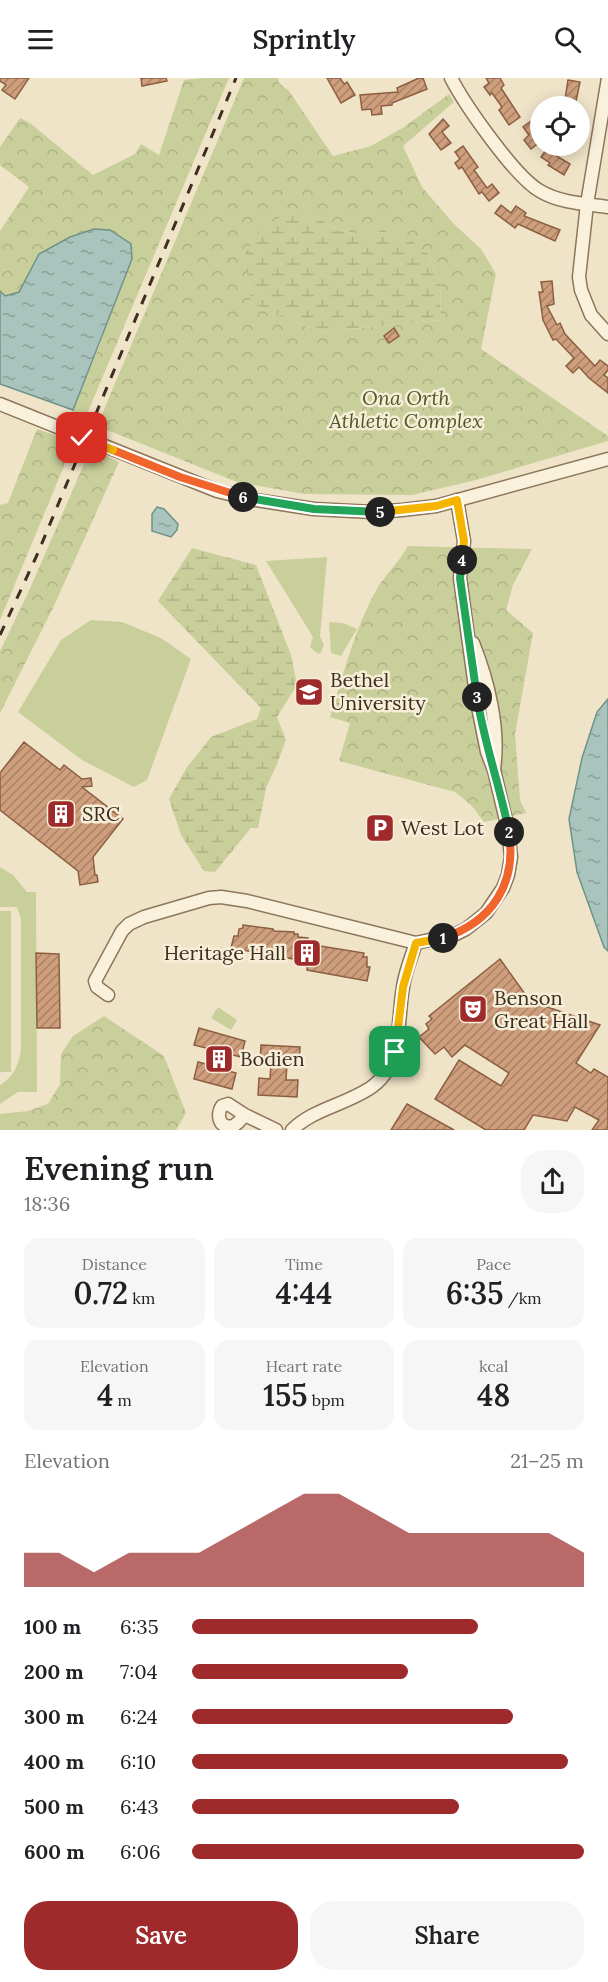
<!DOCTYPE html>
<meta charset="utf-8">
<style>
:root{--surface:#fff;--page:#f6f6f6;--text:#202124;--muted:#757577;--accent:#9e2a2b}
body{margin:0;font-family:Lora,serif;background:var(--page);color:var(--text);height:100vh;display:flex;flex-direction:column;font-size:22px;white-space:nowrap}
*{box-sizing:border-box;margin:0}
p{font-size:20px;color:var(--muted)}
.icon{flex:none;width:33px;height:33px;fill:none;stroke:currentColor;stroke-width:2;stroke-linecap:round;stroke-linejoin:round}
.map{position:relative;height:1052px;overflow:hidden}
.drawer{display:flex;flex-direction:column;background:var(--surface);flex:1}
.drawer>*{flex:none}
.controls{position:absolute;left:530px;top:18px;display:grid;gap:12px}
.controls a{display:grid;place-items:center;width:60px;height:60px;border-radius:50%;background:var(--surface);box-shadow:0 3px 15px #0003;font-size:30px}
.pin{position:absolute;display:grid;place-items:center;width:51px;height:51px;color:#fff;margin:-26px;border-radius:12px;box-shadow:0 3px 9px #0006}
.km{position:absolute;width:30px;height:30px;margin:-15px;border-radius:50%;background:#222;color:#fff;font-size:16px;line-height:30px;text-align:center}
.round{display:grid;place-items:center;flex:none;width:63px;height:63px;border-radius:24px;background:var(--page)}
.headline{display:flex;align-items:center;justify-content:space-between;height:102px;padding:0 24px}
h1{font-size:33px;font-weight:600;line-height:45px}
.figures{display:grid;grid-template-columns:repeat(3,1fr);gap:9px;height:102px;padding:6px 24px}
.figures div{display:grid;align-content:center;border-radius:15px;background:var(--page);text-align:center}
.figures b{font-size:30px;font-weight:600}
.figures small{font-size:16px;font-weight:400}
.figures p{font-size:16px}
.chart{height:168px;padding:12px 24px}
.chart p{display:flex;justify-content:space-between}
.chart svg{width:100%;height:108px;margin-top:6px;fill:var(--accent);opacity:.7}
.action{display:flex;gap:12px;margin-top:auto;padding:12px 24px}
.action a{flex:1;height:69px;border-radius:24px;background:var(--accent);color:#fff;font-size:24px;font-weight:600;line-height:69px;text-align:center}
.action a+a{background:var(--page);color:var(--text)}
ul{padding:0 24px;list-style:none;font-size:20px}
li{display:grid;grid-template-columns:96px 72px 1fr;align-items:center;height:45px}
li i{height:15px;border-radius:8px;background:var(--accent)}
header{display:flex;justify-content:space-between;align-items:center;height:78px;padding:0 24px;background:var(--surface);font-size:27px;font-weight:600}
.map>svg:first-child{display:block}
.grass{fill:#c9cf9b}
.forest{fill:url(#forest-crowns);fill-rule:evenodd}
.wetland{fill:url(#wetland-marsh)}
.water{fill:url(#water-ripples);stroke:#6f938a;stroke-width:1.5}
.building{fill:url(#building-hatch);stroke:#8d5f41;stroke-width:1.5}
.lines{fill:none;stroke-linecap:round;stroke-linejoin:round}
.minor-casing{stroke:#8d765c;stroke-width:15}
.minor{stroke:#faf1dc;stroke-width:12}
.rail{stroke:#3d2e20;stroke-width:3;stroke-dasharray:10 10;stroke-linecap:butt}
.split-1-casing{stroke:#fff;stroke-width:12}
.split-2-casing{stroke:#fff;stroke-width:12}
.split-3-casing{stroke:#fff;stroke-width:12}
.split-4-casing{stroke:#fff;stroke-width:12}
.split-5-casing{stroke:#fff;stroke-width:12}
.split-6-casing{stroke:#fff;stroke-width:12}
.split-7-casing{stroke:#fff;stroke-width:12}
.split-8-casing{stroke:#fff;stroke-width:12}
.split-1{stroke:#f5b400;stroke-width:8}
.split-2{stroke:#f0652b;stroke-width:8}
.split-3{stroke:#22a559;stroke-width:8}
.split-4{stroke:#22a559;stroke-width:8}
.split-5{stroke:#f5b400;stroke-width:8}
.split-6{stroke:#22a559;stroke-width:8}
.split-7{stroke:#f0652b;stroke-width:8}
.split-8{stroke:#f5b400;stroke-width:8}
.labels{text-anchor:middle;stroke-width:5;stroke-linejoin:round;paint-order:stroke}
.park-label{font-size:20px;font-style:italic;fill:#4d5a26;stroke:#f7eed8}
.poi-label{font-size:20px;fill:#3d2e20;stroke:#f7eed8;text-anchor:start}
</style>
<header><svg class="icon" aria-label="menu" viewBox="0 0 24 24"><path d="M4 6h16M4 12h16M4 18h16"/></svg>Sprintly<svg class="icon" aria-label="search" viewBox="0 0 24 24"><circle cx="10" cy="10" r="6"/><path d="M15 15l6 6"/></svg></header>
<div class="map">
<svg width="608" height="1052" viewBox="0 0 608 1052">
<defs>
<pattern id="forest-crowns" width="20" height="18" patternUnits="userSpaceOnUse" patternTransform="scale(1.5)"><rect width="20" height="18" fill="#c9cf9b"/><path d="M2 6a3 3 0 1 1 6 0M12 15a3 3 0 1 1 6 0" fill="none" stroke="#aeb285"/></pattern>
<pattern id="wetland-marsh" width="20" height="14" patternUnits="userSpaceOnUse" patternTransform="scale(1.5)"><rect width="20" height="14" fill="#c9cf9b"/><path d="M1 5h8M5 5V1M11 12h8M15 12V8" fill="none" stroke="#aeb285"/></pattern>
<pattern id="water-ripples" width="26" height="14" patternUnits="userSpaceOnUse" patternTransform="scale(1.5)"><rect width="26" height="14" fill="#a9c4bc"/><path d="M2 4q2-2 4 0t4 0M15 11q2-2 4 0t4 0" fill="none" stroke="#8ba098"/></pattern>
<pattern id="building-hatch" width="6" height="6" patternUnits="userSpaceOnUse" patternTransform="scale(1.5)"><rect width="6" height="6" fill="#cf9f7d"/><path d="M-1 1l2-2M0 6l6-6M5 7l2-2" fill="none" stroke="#a98266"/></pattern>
</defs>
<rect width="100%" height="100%" fill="#f0e4c8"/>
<!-- grass -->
<g class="grass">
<path d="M327 479 320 559 324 567 321 574 318 576 310 569 313 559 266 483Z"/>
<path d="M91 542 122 544 161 560 191 581 147 702 134 709 82 682 18 634 61 562Z"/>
<path d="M329 544 343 545 357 551 341 578 331 575Z"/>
<path d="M0 789 13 797 27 814H36L37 1014H18L0 1026V1007C14 999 19 986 21 971V841L17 829H0Z"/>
<rect x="0" y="833" width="11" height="161"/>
<path d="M218 929 237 942 231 952 211 940Z"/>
</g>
<!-- forest -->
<g class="forest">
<path d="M205 0H229L84 343 70 338 99 269 113 226 39 176 19 214 5 219 0 213V153L29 109 0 87V69L20 40 30 45 93 97 135 76 141 66 159 77 184 2Z"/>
<path d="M244 0H278L279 5 289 13 333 78 371 68 404 49 449 16 454 24 403 68 422 109 453 145 481 171 496 196 481 271 608 358V363L476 402 412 417 304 416 237 404 97 348ZM316 138 336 152 359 156 384 154 428 176 441 207 440 242 322 254 288 242 251 225 249 201Z"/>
<path d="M37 351 74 364 0 542V427L8 425Z"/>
<path d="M91 370 119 384 53 530 0 635V573L28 515Z"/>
<path d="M408 468 532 471 513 507 506 532 533 555 515 656 520 722 526 735 484 744 472 728 455 714 339 683 350 645 330 639C344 595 355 549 378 509 387 495 399 484 408 468Z"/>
<path d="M104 938 164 978 186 1035 176 1052H0V1036L28 1033 48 1026 60 1006 61 976 73 958Z"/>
</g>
<!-- wetland -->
<g class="wetland">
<path d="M288 134 316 138 336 152 359 156 384 154 406 158 428 176 441 207 440 242 322 254 288 242 251 225 249 201 243 179 262 150Z"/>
<path d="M192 470 256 487 291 577 297 607 277 639 286 662 277 686 266 710 258 750H251L215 794 204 793 181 757 169 721 187 689 211 659 257 641 261 630 158 523Z"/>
</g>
<!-- water -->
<g class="water">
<path d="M94 151 110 152 131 166 132 181 73 332 0 306V213L5 218 19 214 39 176 70 159Z"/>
<path d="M157 429 164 431 178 446 177 452 171 459 152 453V436Z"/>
<path d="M608 621V873L604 869 577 794 569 741 582 680 597 634Z"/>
</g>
<!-- building -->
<g class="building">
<path d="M0 0H29L15 21 2 12 6 7 0 3Z"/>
<path d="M141 0H166L167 3 142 8Z"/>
<path d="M327 0H340L344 6 347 4 355 17 341 25Z"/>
<path d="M419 0H423L427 11 392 25V27L381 28 382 36 372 37 371 31 362 32 360 17 398 14 397 10Z"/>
<path d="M486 0H500L504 7 501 10 520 39 509 47 499 32 502 29 492 15 490 17 484 9 489 5Z"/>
<path d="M568 2 580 4 575 28H564Z"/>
<path d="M443 41 449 48 442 54 451 65 441 72 429 56Z"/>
<path d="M531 43 540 55V64L531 71 524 62 529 57 523 49Z"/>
<path d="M463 68 478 89 474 92 487 110 492 106 499 115 489 123 482 114 479 116 462 89 459 91 455 85 460 81 455 74Z"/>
<path d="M549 68 557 73 555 77 570 86 564 97 548 87 550 85 541 79Z"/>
<path d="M501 127 511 135 516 128 526 135 524 138 560 152 555 163 518 146 515 150 495 135Z"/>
<path d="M552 203 554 226 547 228 557 247 560 245 565 256 595 288 600 282 608 288V292L604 297 608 300V315L589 300 579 289 573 295 566 288 574 280 556 261 553 262 543 242 539 214H543L541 204Z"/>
<path d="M394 250 399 258 389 265 384 258Z"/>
<path d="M24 664 60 692 64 687 82 701 91 700 92 708 82 709 123 741 93 779 95 797H97L98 804 80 807 78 793 0 732V695Z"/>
<path d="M243 847 273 851 274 853 294 854V856H298V859L308 860V866L364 875 363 879H367V889H370L367 903 307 892V886H299V882L231 870 234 858H238L239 851 243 850Z"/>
<path d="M36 875 59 876 60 950H37Z"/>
<path d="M500 881 530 923 600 947 576 985 591 995 594 991 608 999V1052H592L599 1042 575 1029 567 1043 533 1037 524 1052H486L435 1021 459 982 501 1008 509 995 465 967 452 979 444 969 435 976 419 959 429 951 426 946 432 941 429 938Z"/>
<path d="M199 950 245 963 241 979 229 976 225 992 236 995 232 1011 194 1001 198 984 210 987 214 972 194 967Z"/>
<path d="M261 967 300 969 299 986 287 985 286 1002H298L297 1019 258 1017 259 1000 270 1001 271 985 260 984Z"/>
<path d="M407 1026 454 1052H391Z"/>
</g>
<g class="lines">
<!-- minor casing -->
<g class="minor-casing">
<g id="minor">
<path d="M451 0C465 27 515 99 540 113 560 125 586 126 608 129"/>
<path d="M608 0 587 126 579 199 581 212 591 237 608 256"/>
<path d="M0 326 217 413 249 421 314 431 372 434 402 432 436 428 608 381"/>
<path d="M473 565C488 602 500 651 494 691"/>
<path d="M108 917 97 909 95 903 122 853 129 846 144 839 209 820 221 819 247 823 416 865"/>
<path d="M245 1037C241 1041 238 1046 233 1048 219 1052 216 1036 222 1028L228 1026 245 1037 276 1052"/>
<path d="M292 1052C314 1030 349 1026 373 1008 403 986 397 942 403 909 405 894 411 880 416 865L456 856 466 851 486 835 503 810 508 797 511 779 508 751 494 692 487 674 477 624 460 500 464 463 457 422"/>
</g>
</g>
<!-- minor -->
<use href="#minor" class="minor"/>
<!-- rail -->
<path class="rail" d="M0 557 37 477 236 0"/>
</g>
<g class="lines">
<!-- split-1 casing -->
<g class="split-1-casing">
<path id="split-1" d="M395 974 403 909 416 865 443 860"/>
</g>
<!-- split-2 casing -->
<g class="split-2-casing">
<path id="split-2" d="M443 860C492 844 517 806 509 754"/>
</g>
<!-- split-3 casing -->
<g class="split-3-casing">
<path id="split-3" d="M477 619C484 665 500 708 509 754"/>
</g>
<!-- split-4 casing -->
<g class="split-4-casing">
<path id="split-4" d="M462 482 460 500 477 619"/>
</g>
<!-- split-5 casing -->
<g class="split-5-casing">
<path id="split-5" d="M380 434 436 428 457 422 464 463 462 482"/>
</g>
<!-- split-6 casing -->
<g class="split-6-casing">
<path id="split-6" d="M243 419 314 431 380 434"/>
</g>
<!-- split-7 casing -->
<g class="split-7-casing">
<path id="split-7" d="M113 372 180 399 243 419"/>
</g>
<!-- split-8 casing -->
<g class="split-8-casing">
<path id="split-8" d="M82 360 113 372"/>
</g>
<!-- split-1 -->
<use href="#split-1" class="split-1"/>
<!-- split-2 -->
<use href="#split-2" class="split-2"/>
<!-- split-3 -->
<use href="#split-3" class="split-3"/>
<!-- split-4 -->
<use href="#split-4" class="split-4"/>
<!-- split-5 -->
<use href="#split-5" class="split-5"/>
<!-- split-6 -->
<use href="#split-6" class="split-6"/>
<!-- split-7 -->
<use href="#split-7" class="split-7"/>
<!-- split-8 -->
<use href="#split-8" class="split-8"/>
</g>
<!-- icons -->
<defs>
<g id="university-square" transform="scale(1.5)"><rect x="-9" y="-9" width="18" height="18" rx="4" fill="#9e2a2b" stroke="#f7eed8"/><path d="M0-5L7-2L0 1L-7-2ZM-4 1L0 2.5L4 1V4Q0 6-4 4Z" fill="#fff"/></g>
<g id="building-square" transform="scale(1.5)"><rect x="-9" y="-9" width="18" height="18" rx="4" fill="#9e2a2b" stroke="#f7eed8"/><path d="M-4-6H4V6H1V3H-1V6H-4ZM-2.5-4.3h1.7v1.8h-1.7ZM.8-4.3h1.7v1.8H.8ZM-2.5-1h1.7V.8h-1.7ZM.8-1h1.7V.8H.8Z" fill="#fff"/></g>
<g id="parking-square" transform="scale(1.5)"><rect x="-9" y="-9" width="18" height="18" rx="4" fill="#9e2a2b" stroke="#f7eed8"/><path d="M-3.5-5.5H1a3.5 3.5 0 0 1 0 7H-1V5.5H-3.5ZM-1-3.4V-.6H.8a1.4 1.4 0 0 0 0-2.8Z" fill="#fff"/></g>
<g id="theatre-square" transform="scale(1.5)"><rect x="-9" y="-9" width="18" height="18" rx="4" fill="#9e2a2b" stroke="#f7eed8"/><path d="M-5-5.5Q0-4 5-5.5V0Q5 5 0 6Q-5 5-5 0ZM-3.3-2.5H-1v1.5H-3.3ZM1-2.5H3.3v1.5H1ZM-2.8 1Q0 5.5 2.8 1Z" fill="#fff"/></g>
</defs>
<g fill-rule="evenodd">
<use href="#university-square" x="309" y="614"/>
<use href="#building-square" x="61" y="736"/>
<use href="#parking-square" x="380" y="750"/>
<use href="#building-square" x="307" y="875"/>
<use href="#theatre-square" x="473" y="931"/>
<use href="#building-square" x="219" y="981"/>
</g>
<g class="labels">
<!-- park labels -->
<g class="park-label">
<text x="406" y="327">Ona Orth<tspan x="406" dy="23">Athletic Complex</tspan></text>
</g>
<!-- poi labels -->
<g class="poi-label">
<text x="330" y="609">Bethel<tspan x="330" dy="23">University</tspan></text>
<text x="82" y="743">SRC</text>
<text x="401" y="757">West Lot</text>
<text x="286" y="882" text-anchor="end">Heritage Hall</text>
<text x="494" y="927">Benson<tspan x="494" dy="23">Great Hall</tspan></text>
<text x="240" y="988">Bodien</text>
</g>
</g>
</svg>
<div class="controls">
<a><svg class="icon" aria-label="locate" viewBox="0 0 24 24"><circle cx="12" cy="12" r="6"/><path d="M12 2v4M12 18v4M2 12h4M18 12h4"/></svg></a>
</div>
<div class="pin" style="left:395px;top:974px;background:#1e9e55"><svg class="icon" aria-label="arrive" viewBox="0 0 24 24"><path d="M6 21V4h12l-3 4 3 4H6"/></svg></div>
<div class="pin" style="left:82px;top:360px;background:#d93025"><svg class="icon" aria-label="check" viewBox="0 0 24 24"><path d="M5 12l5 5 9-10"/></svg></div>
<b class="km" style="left:443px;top:860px">1</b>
<b class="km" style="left:509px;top:754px">2</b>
<b class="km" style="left:477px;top:619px">3</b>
<b class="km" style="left:462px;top:482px">4</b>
<b class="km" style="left:380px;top:434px">5</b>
<b class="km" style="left:243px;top:419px">6</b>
</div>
<section class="drawer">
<div class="headline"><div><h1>Evening run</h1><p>18:36</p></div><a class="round"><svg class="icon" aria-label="share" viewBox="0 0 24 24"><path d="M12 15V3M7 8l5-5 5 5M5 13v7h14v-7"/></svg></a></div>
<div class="figures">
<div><p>Distance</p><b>0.72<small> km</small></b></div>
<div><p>Time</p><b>4:44</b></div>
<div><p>Pace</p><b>6:35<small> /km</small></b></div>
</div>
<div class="figures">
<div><p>Elevation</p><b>4<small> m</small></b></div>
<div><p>Heart rate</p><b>155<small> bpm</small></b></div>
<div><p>kcal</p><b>48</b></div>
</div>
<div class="chart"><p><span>Elevation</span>21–25 m</p>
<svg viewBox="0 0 160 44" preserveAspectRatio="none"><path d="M0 44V30L10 30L20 38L30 30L40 30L50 30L60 22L70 14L80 6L90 6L100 14L110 22L120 22L130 22L140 22L150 22L160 30V44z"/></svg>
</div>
<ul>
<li><b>100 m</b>6:35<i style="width:73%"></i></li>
<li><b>200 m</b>7:04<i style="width:55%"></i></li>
<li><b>300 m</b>6:24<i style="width:82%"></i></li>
<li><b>400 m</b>6:10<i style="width:96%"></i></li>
<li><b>500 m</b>6:43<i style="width:68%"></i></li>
<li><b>600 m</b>6:06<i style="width:100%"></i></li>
</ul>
<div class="action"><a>Save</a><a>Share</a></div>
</section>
